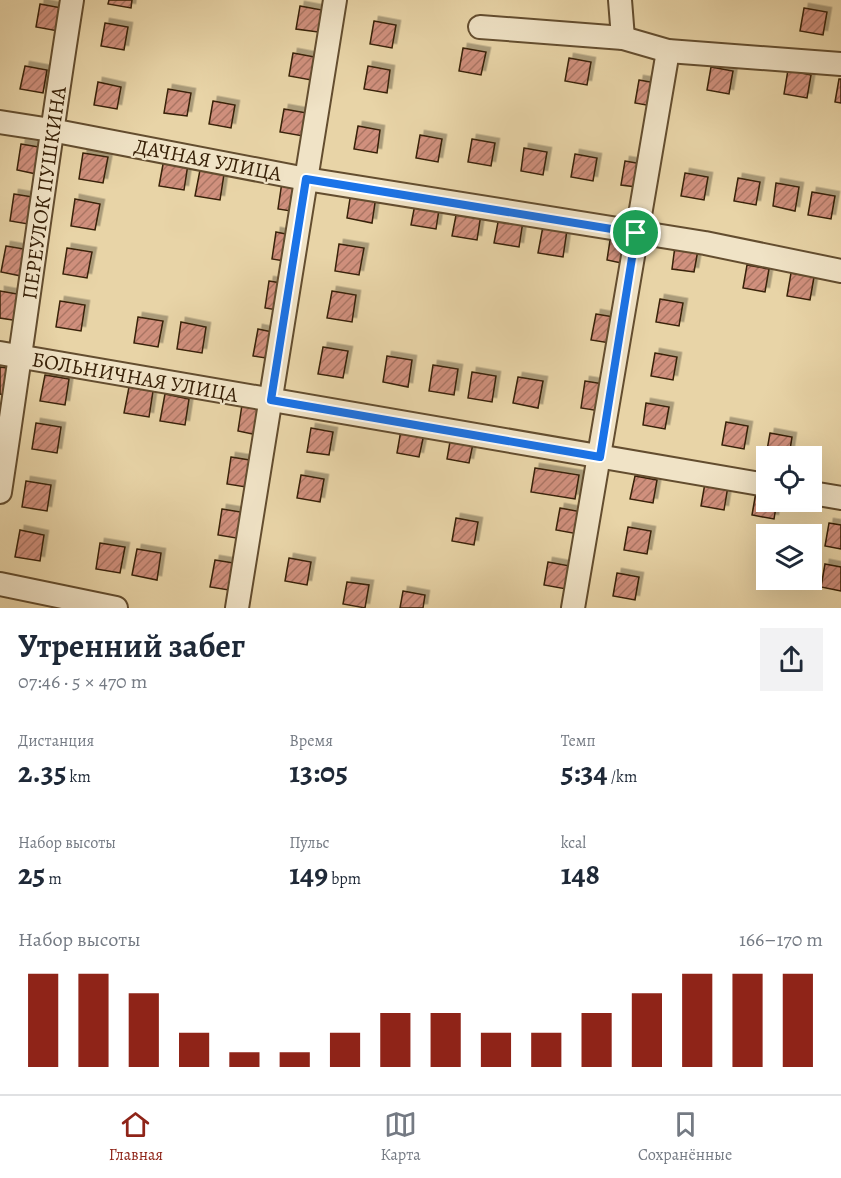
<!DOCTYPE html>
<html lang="ru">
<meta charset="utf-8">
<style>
:root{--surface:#fff;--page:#f2f2f3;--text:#1f2937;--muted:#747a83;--line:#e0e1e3;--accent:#8f2418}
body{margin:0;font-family:Alegreya,serif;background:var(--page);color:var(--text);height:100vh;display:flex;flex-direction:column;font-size:22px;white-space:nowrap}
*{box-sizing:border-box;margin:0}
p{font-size:20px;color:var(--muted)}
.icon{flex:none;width:33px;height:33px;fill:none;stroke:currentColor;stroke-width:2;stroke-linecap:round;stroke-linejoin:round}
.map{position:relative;height:608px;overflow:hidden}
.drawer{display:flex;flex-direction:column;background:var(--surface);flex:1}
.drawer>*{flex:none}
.fabs{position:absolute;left:756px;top:446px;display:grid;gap:12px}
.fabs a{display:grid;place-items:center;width:66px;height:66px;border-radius:0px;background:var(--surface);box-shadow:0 6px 24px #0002;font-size:30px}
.pin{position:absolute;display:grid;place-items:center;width:51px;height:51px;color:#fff;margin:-26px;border:3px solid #fff;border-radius:50%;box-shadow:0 2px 6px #0007}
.round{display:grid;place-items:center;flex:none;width:63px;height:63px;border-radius:0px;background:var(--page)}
.headline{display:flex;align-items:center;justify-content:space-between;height:102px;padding:0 18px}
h1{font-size:33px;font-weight:700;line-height:45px}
.metrics{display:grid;grid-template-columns:repeat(3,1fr);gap:9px;height:102px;padding:6px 18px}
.metrics div{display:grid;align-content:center}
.metrics b{font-size:30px;font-weight:700}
.metrics small{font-size:16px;font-weight:400}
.metrics p{font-size:16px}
.chart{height:168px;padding:12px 18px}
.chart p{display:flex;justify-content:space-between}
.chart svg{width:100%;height:108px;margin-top:6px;stroke:var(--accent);stroke-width:6}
.dock{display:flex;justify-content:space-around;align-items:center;height:84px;border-top:2px solid var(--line);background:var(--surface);font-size:16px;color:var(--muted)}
.dock a{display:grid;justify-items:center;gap:3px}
.dock .active{color:var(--accent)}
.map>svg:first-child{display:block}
.building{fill:url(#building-hatch);stroke:#372007;stroke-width:1.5;filter:url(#shadow)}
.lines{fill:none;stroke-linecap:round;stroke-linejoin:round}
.minor-casing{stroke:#634d2f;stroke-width:26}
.minor{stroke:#f0e3c6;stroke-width:22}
.route-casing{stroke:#fff;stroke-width:12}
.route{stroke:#1a73e8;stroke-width:8}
.labels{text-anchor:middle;stroke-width:4.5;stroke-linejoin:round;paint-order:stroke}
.street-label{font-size:21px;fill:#372007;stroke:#f0e3c6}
</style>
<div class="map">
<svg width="841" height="608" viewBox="0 0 841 608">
<defs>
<pattern id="building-hatch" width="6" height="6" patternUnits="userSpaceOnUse" patternTransform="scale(1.5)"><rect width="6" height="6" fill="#d0907d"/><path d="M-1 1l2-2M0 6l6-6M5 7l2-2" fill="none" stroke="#aa7564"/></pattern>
<filter id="shadow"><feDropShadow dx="4.5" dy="-4.5" stdDeviation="0" flood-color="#0004"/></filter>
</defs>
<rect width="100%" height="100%" fill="#e8d4a7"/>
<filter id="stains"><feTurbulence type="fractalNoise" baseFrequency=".00333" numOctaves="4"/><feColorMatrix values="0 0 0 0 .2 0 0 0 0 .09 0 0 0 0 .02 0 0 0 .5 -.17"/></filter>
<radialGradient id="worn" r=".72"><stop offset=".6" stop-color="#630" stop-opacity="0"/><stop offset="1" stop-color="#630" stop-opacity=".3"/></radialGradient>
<!-- building -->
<g class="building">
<path d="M109 0H132L131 8 108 4Z"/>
<path d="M40 4 62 8 58 31 36 27Z"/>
<path d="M300 6 322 10 318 32 296 29Z"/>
<path d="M804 8 827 12 823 35 800 31Z"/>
<path d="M374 21 396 25 392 48 370 44Z"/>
<path d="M105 23 128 27 124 50 101 46Z"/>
<path d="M463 48 486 52 481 75 459 71Z"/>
<path d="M293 53 315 57 311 80 289 76Z"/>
<path d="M569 58 591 62 587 85 565 81Z"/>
<path d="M25 66 47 70 43 93 20 89Z"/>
<path d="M368 66 390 70 387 93 364 89Z"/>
<path d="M711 67 733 71 729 94 707 90Z"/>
<path d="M788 70 811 75 807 98 784 94Z"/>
<path d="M839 79H841V103L835 102Z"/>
<path d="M639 80 662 84 657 107 635 103Z"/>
<path d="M98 82 121 87 117 109 94 105Z"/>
<path d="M168 89 191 93 187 116 164 113Z"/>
<path d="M213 101 235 105 231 128 209 124Z"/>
<path d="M284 109 307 113 303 136 280 132Z"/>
<path d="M358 126 380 130 377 153 354 149Z"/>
<path d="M420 135 442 139 438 162 416 158Z"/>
<path d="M472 139 495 143 491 166 468 162Z"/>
<path d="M21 144 45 148 41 175 17 170Z"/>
<path d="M524 148 547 152 543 175 521 171Z"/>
<path d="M83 153 108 157 103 183 79 179Z"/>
<path d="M575 154 597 158 593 181 571 177Z"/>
<path d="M164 159 188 164 184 190 159 186Z"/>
<path d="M625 161 648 165 644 188 621 185Z"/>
<path d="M200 170 224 174 220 200 195 196Z"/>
<path d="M685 173 708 177 704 200 681 196Z"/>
<path d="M738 178 760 182 756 205 734 201Z"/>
<path d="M282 182 307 186 303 213 278 209Z"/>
<path d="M776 183 799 187 795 211 773 206Z"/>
<path d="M351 192 376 196 372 223 347 218Z"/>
<path d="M812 192 835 196 831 219 808 215Z"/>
<path d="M14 194 39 198 34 225 10 221Z"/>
<path d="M75 199 100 204 95 230 71 226Z"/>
<path d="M416 199 440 203 436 229 411 225Z"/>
<path d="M457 210 481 214 477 240 452 236Z"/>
<path d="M499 217 523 221 519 247 494 243Z"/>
<path d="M543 226 567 230 563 257 538 253Z"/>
<path d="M276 232 301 237 296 263 272 259Z"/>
<path d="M611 234 636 238 631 265 607 260Z"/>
<path d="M339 244 364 248 359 275 335 271Z"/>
<path d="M6 246 30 250 26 277 1 272Z"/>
<path d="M675 246 698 250 694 272 672 269Z"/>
<path d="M67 248 92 252 87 278 63 274Z"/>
<path d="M747 265 769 269 765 292 743 288Z"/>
<path d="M791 273 814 277 810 300 787 296Z"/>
<path d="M269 281 294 285 289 312 265 308Z"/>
<path d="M0 291 23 295 19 321 0 318Z"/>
<path d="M332 291 356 295 352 322 327 318Z"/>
<path d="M660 299 683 303 679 326 656 322Z"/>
<path d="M60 301 85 305 81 331 56 327Z"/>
<path d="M596 314 620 318 616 344 591 340Z"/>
<path d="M138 317 163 321 158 347 134 343Z"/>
<path d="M181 322 206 327 202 353 177 349Z"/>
<path d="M258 329 282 334 278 360 253 356Z"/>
<path d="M323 347 348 351 343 378 318 374Z"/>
<path d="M655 353 677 357 673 380 651 376Z"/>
<path d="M387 356 412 360 408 387 383 382Z"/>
<path d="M433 365 458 369 454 395 429 391Z"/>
<path d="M0 367 7 368 3 395 0 394Z"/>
<path d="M472 372 496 376 492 402 468 398Z"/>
<path d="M45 375 69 379 65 405 40 401Z"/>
<path d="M518 377 543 381 538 408 513 403Z"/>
<path d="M585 381 610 385 606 412 581 408Z"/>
<path d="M129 387 153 391 149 417 124 413Z"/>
<path d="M165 394 189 399 185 425 160 421Z"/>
<path d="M646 403 669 407 665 429 643 425Z"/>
<path d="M242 405 267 409 262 436 238 431Z"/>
<path d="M726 422 748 426 744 449 722 445Z"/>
<path d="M36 423 61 427 57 453 32 449Z"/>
<path d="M311 428 333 432 329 455 307 452Z"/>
<path d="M401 430 424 434 419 457 397 453Z"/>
<path d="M770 433 792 437 789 456H766Z"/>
<path d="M451 436 474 439 469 463 447 459Z"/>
<path d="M231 457 256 461 252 488 227 484Z"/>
<path d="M535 468 579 475 575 499 531 492Z"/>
<path d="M301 475 324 479 320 502 297 498Z"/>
<path d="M635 476 657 480 653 503 630 499Z"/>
<path d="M26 481 51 485 47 511 22 507Z"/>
<path d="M705 483 728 486 724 510 701 506Z"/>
<path d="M756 492 766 494V501H777L774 519 752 515Z"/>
<path d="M560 508 582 512 578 534 556 530Z"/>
<path d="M222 509 247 513 242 539 218 535Z"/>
<path d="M456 518 478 522 474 545 452 541Z"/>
<path d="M829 523 841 525V549L825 546Z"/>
<path d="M628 527 651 531 647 554 624 550Z"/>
<path d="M20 530 44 535 40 561 15 557Z"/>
<path d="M100 543 125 547 120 573 96 569Z"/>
<path d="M137 549 161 553 157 580 132 575Z"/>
<path d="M289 558 311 562 307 585 285 581Z"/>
<path d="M215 560 240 564 235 591 210 587Z"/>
<path d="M548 562 570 566 566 589 544 585Z"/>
<path d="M825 564 841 567V591L821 587Z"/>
<path d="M617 573 639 577 635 600 613 596Z"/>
<path d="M347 582 369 585 365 608 343 604Z"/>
<path d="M403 591 425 595 423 608H400Z"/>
</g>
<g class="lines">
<!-- minor casing -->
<g class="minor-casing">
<g id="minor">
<path d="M620 0 623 38"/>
<path d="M480 27 623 38 668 51 841 64"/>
<path d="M0 122 51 130 306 179 705 243 841 271"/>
<path d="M0 353 766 485"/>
<path d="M0 492C25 328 46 164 72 0"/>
<path d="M812 493 841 498"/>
<path d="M0 584 116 608"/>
<path d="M237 608 335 0"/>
<path d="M573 608C606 422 635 236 668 51"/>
</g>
</g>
<!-- minor -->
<use href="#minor" class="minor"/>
</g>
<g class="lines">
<!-- route casing -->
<g class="route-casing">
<path id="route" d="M306 179 636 233 600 457 271 400Z"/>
</g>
<!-- route -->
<use href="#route" class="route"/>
</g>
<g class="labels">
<!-- street labels -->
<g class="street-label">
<text transform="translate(208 160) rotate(11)" y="7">ДАЧНАЯ УЛИЦА</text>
<text transform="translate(44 193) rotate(-82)" y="7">ПЕРЕУЛОК ПУШКИНА</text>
<text transform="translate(135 377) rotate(10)" y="7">БОЛЬНИЧНАЯ УЛИЦА</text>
</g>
</g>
<rect width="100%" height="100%" filter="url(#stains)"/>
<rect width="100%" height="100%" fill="url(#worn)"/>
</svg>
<div class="fabs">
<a><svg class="icon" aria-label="locate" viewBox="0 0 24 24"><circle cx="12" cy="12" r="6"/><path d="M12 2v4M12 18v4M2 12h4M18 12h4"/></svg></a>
<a><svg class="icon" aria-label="layers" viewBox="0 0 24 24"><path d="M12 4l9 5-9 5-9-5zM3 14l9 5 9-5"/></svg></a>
</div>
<div class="pin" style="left:636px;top:233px;background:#1e9e55"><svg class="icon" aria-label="arrive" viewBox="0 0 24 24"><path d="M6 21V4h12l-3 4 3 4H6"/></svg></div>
</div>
<section class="drawer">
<div class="headline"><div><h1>Утренний забег</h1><p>07:46 · 5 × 470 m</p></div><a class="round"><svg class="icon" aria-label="share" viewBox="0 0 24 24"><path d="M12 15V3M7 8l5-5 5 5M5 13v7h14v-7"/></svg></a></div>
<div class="metrics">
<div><p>Дистанция</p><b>2.35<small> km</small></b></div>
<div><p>Время</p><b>13:05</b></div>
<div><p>Темп</p><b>5:34<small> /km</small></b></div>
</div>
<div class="metrics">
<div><p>Набор высоты</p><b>25<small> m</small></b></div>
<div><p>Пульс</p><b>149<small> bpm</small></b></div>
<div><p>kcal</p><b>148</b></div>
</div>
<div class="chart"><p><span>Набор высоты</span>166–170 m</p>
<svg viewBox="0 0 160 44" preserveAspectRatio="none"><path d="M5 44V6M15 44V6M25 44V14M35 44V30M45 44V38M55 44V38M65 44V30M75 44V22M85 44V22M95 44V30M105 44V30M115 44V22M125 44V14M135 44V6M145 44V6M155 44V6"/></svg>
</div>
</section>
<nav class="dock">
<a class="active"><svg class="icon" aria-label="home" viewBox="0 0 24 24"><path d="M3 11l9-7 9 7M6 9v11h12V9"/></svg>Главная</a>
<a><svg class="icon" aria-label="map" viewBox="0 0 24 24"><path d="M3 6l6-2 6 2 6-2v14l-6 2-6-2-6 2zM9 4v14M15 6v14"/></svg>Карта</a>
<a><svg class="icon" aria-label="saved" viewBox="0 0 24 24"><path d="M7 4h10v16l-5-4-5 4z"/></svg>Сохранённые</a>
</nav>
